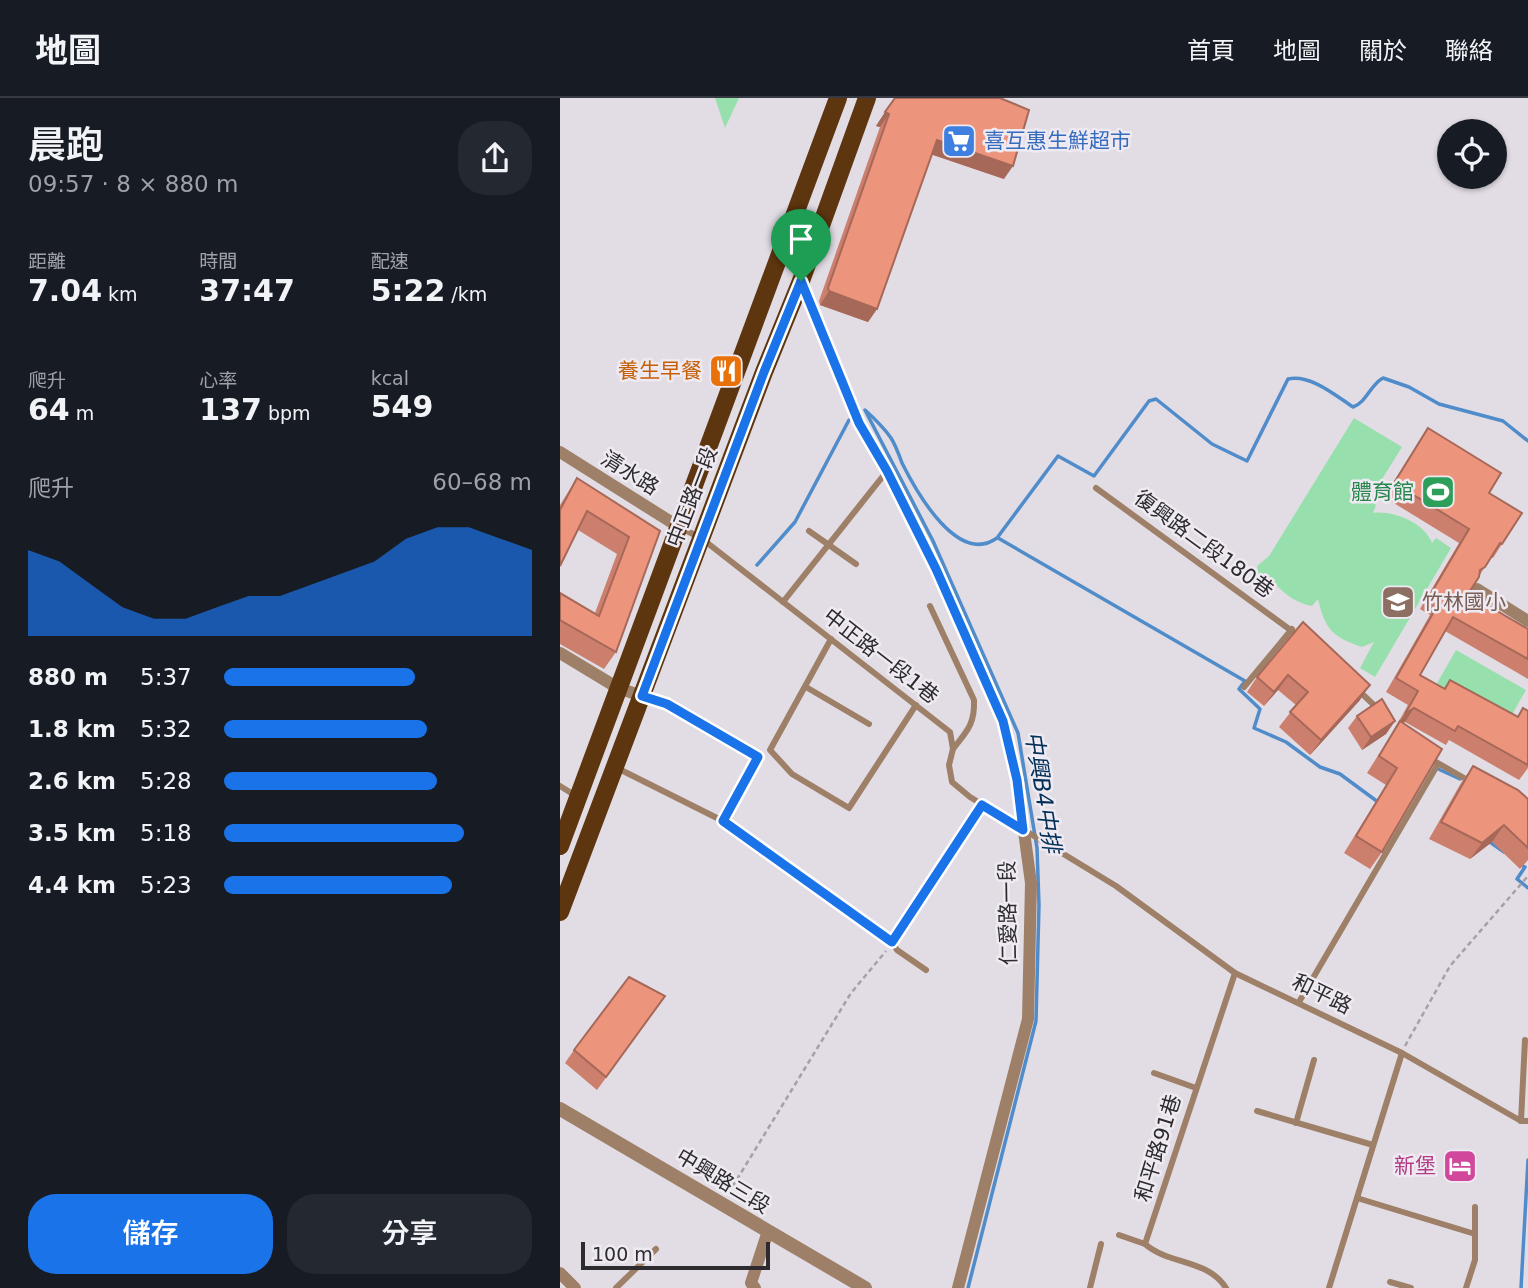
<!DOCTYPE html>
<html lang="zh-TW">
<meta charset="utf-8">
<style>
:root{--surface:#171b24;--page:#242831;--text:#f1f3f6;--muted:#9ea1a6;--line:#363941;--accent:#1a73e8}
body{margin:0;font-family:"DejaVu Sans","Noto Sans TC",sans-serif;background:var(--page);color:var(--text);height:100vh;display:flex;flex-direction:column;font-size:26px;white-space:nowrap}
*{box-sizing:border-box;margin:0}
p{font-size:23px;color:var(--muted)}
.icon{flex:none;width:38px;height:38px;fill:none;stroke:currentColor;stroke-width:2;stroke-linecap:round;stroke-linejoin:round}
.map{position:relative;flex:1;overflow:hidden}
.drawer{display:flex;flex-direction:column;background:var(--surface);width:560px}
.drawer>*{flex:none}
.fabs{position:absolute;left:877px;top:21px;display:grid;gap:14px}
.fabs a{display:grid;place-items:center;width:70px;height:70px;border-radius:50%;background:var(--surface);box-shadow:0 2px 5px #0004;font-size:35px}
.scale{position:absolute;left:21px;bottom:18px;width:189px;box-sizing:border-box;padding-left:7px;border:4px solid #2d2b2e;border-top:0;font-size:19px;line-height:24px;white-space:nowrap;color:#2d2b2e;-webkit-text-stroke:5px #efeaf2;paint-order:stroke}
.pin{position:absolute;display:grid;place-items:center;width:60px;height:60px;color:#fff;margin:-72px -30px;border-radius:50% 50% 50% 0;rotate:-45deg;box-shadow:0 0 7px #0007}
.pin .icon{rotate:45deg}
.round{display:grid;place-items:center;flex:none;width:74px;height:74px;border-radius:28px;background:var(--page)}
.overview{display:flex;align-items:center;justify-content:space-between;height:119px;padding:0 28px}
h1{font-size:38px;font-weight:600;line-height:52px}
.stats{display:grid;grid-template-columns:repeat(3,1fr);gap:10px;height:119px;padding:7px 28px}
.stats div{display:grid;align-content:center}
.stats b{font-size:30px;font-weight:600}
.stats small{font-size:19px;font-weight:400}
.stats p{font-size:19px}
.chart{height:196px;padding:14px 28px}
.chart p{display:flex;justify-content:space-between}
.chart svg{width:100%;height:126px;margin-top:7px;fill:var(--accent);opacity:.7}
.primary-button{display:flex;gap:14px;margin-top:auto;padding:14px 28px}
.primary-button a{flex:1;height:80px;border-radius:28px;background:var(--accent);color:#fff;font-size:28px;font-weight:600;line-height:80px;text-align:center}
.primary-button a+a{background:var(--page);color:var(--text)}
ul{padding:0 28px;list-style:none;font-size:23px}
li{display:grid;grid-template-columns:112px 84px 1fr;align-items:center;height:52px}
li i{height:18px;border-radius:9px;background:var(--accent)}
header{display:flex;align-items:center;gap:42px;box-sizing:border-box;height:98px;padding:0 35px;background:var(--surface);border-bottom:2px solid var(--line)}
header strong{font-size:33px}
nav{display:flex;gap:38px;margin-inline-start:auto;font-size:24px}
main{display:flex;flex:1;min-height:0}
.map>svg:first-child{display:block}
.green{fill:#97e0ae}
.lines{fill:none;stroke-linecap:round;stroke-linejoin:round}
.stream{stroke:#508cca;stroke-width:3.5}
.path{stroke:#a5a1a7;stroke-width:2.5;stroke-dasharray:5 3.5;stroke-linecap:butt}
.service{stroke:#9e8068;stroke-width:6}
.minor{stroke:#9e8068;stroke-width:12}
.tertiary{stroke:#9e8068;stroke-width:14}
.primary{stroke:#5d350e;stroke-width:18}
.wall{fill:#cc7f6c}
.shaded-wall{fill:#a66858}
.building{fill:#ed947d;stroke:#a66858;stroke-width:2}
.route-casing{stroke:#fff;stroke-width:14}
.route{stroke:#1a73e8;stroke-width:9}
.labels{text-anchor:middle;stroke-width:5;stroke-linejoin:round;paint-order:stroke}
.shop-label{font-size:21px;fill:#366cbe;stroke:#efeaf2;text-anchor:start}
.food-label{font-size:21px;fill:#c56008;stroke:#efeaf2;text-anchor:end}
.street-label{font-size:21px;fill:#2d2b2e;stroke:#efeaf2}
.leisure-label{font-size:21px;fill:#27864d;stroke:#efeaf2;text-anchor:end}
.education-label{font-size:21px;fill:#785e54;stroke:#efeaf2;text-anchor:start}
.hotel-label{font-size:21px;fill:#b23c85;stroke:#efeaf2;text-anchor:end}
.water-label{font-size:23px;font-style:italic;fill:#033059;stroke:#efeaf2}
</style>
<header>
<strong>地圖</strong>
<nav><a>首頁</a><a>地圖</a><a>關於</a><a>聯絡</a></nav>
</header>
<main>
<section class="drawer">
<div class="overview"><div><h1>晨跑</h1><p>09:57 · 8 × 880 m</p></div><a class="round"><svg class="icon" aria-label="share" viewBox="0 0 24 24"><path d="M12 15V3M7 8l5-5 5 5M5 13v7h14v-7"/></svg></a></div>
<div class="stats">
<div><p>距離</p><b>7.04<small> km</small></b></div>
<div><p>時間</p><b>37:47</b></div>
<div><p>配速</p><b>5:22<small> /km</small></b></div>
</div>
<div class="stats">
<div><p>爬升</p><b>64<small> m</small></b></div>
<div><p>心率</p><b>137<small> bpm</small></b></div>
<div><p>kcal</p><b>549</b></div>
</div>
<div class="chart"><p><span>爬升</span>60–68 m</p>
<svg viewBox="0 0 160 44" preserveAspectRatio="none"><path d="M0 44V14L10 18L20 26L30 34L40 38L50 38L60 34L70 30L80 30L90 26L100 22L110 18L120 10L130 6L140 6L150 10L160 14V44z"/></svg>
</div>
<ul>
<li><b>880 m</b>5:37<i style="width:62%"></i></li>
<li><b>1.8 km</b>5:32<i style="width:66%"></i></li>
<li><b>2.6 km</b>5:28<i style="width:69%"></i></li>
<li><b>3.5 km</b>5:18<i style="width:78%"></i></li>
<li><b>4.4 km</b>5:23<i style="width:74%"></i></li>
</ul>
<div class="primary-button"><a>儲存</a><a>分享</a></div>
</section>
<div class="map">
<svg width="968" height="1190" viewBox="0 0 968 1190">
<rect width="100%" height="100%" fill="#e2dde5"/>
<!-- green -->
<g class="green">
<path d="M155 0H179L165 30Z"/>
<path d="M794 320 842 349 809 402 816 407 813 415C833 412 865 425 872 445L876 440 891 450 815 579 800 570 814 544 802 549C773 539 765 532 758 501L752 508C736 505 726 497 714 485H705L699 480 697 468 709 458Z"/>
<path d="M896 552 966 592 946 627 876 587Z"/>
</g>
<g class="lines">
<!-- stream -->
<g class="stream">
<path d="M305 312C315 321 324 330 331 340 336 348 339 357 342 365 357 395 398 468 437 440L498 358 534 378 589 303 596 301 652 346 687 363 728 281C750 276 775 297 793 309 807 304 810 287 823 280L849 289 879 306 943 323 968 343"/>
<path d="M306 314 373 443 458 635 477 750 479 807 476 923 408 1190"/>
<path d="M438 440 685 583 679 591 700 611 694 630 726 644 760 669 780 676 818 704"/>
<path d="M197 467 235 424 289 322"/>
<path d="M876 670 900 681"/>
<path d="M927 742 944 754"/>
<path d="M961 767 965 769 957 781 968 790"/>
<path d="M961 1190 968 1062"/>
</g>
<!-- path -->
<g class="path">
<path d="M338 836 418 713"/>
<path d="M845 948 890 868 968 778"/>
<path d="M168 1096 291 895 326 853"/>
</g>
<!-- service -->
<g class="service">
<path d="M536 390 740 539"/>
<path d="M119 429 141 440 390 634 393 651 389 667 392 684 410 699 556 788 675 875 842 955 961 1023H968"/>
<path d="M249 433 296 466"/>
<path d="M223 504 327 373"/>
<path d="M370 508 414 602C415 626 407 633 393 651"/>
<path d="M271 541 210 652 232 676 289 710 356 607"/>
<path d="M246 589 309 626"/>
<path d="M684 589 732 531"/>
<path d="M797 591 817 610"/>
<path d="M83 598 107 606 198 659 163 723"/>
<path d="M869 660 911 684"/>
<path d="M55 669 163 723 332 844 337 852 366 872"/>
<path d="M0 688 16 698"/>
<path d="M739 904 878 666"/>
<path d="M594 975 636 990"/>
<path d="M697 1013 813 1047"/>
<path d="M961 1023 965 942"/>
<path d="M736 1025 754 962"/>
<path d="M797 1100 915 1136V1162L906 1190"/>
<path d="M915 1136V1109"/>
<path d="M559 1137 585 1146"/>
<path d="M830 1184 851 1190"/>
<path d="M56 1190 96 1151"/>
<path d="M530 1190 541 1146"/>
<path d="M666 1190C648 1161 609 1167 585 1146L675 875"/>
<path d="M769 1190 842 955"/>
</g>
<!-- minor -->
<g class="minor">
<path d="M241 183 299 325 327 373 376 471 443 623 457 682 471 785 468 921 398 1190"/>
<path d="M0 354 119 429"/>
<path d="M917 491 968 523"/>
<path d="M0 555 58 590 82 598"/>
<path d="M0 1175 15 1190"/>
<path d="M195 1190 191 1185 208 1133"/>
</g>
<!-- tertiary -->
<path class="tertiary" d="M0 1011 305 1190"/>
<!-- primary -->
<g class="primary">
<path d="M0 748 278 0"/>
<path d="M0 814 204 274 241 183 307 0"/>
</g>
</g>
<!-- wall -->
<g class="wall">
<path d="M335 0 444 81 371 56 317 211 308 224 260 207 259 203 320 29 316 28Z"/>
<path d="M868 330 929 395 942 446 933 460 931 459 908 496 968 531V581L885 533 860 577 884 590 890 582 957 619 963 610 968 613V670L959 682 889 642 886 647 845 624 842 625 882 651 822 754 810 771 784 755 826 687 807 675 836 629 835 630 848 607 826 594 870 517 860 511 899 445 824 399Z"/>
<path d="M17 380 100 433 56 554 44 571 0 546V495L35 515 57 456 18 432 0 468V407Z"/>
<path d="M743 524 800 602 750 657 719 629 736 607 718 592 704 608 687 594 697 579Z"/>
<path d="M797 618 835 623 826 636 802 652 788 630Z"/>
<path d="M913 668 968 701V762L960 771 932 744 910 761 869 741 901 685Z"/>
<path d="M105 898 37 992 5 965 14 952Z"/>
</g>
<!-- shaded-wall -->
<g class="shaded-wall">
<path d="M325 14 329 16 320 29 316 28Z"/>
<path d="M377 42 453 68 444 81 367 55Z"/>
<path d="M269 193 317 211 308 224 260 207Z"/>
<path d="M728 577 718 592 704 608 714 594Z"/>
<path d="M810 587 800 602 750 657 761 642Z"/>
<path d="M854 610 845 624 837 628 840 623 835 630 845 616Z"/>
<path d="M835 623 826 636 802 652 811 639Z"/>
<path d="M944 727 932 744 910 761 922 745Z"/>
</g>
<!-- building -->
<g class="building">
<path d="M335 0H440L469 12 453 68 377 42 317 211 269 193 268 190 329 16 325 14Z"/>
<path d="M868 330 941 375 929 395 962 415 942 446 940 445 925 469 920 472 919 479 908 496 968 531V561L893 519 860 577 885 591 890 582 958 619 963 610 968 613V667L898 628 895 633 854 610 845 616 858 593 836 580 880 503 870 497 909 431 834 385Z"/>
<path d="M17 380 100 433 56 554 0 522V495L39 518 69 439 27 413 0 468V412Z"/>
<path d="M743 524 810 587 761 642 730 614 748 594 728 577 714 594 697 579Z"/>
<path d="M822 601 835 623 811 639 797 618Z"/>
<path d="M840 623 882 651 822 754 796 738 837 670 819 658Z"/>
<path d="M913 668 958 692 968 701V750L944 727 922 745 881 724Z"/>
<path d="M69 879 105 898 46 979 14 952Z"/>
</g>
<g class="lines">
<!-- route casing -->
<g class="route-casing">
<path id="route" d="M241 183 299 325 327 373 376 471 443 623 457 682 463 732 422 707 332 844 163 723 198 659 107 606 82 598 204 274Z"/>
</g>
<!-- route -->
<use href="#route" class="route"/>
</g>
<!-- icons -->
<defs>
<g id="supermarket-square" transform="scale(1.75)"><rect x="-9" y="-9" width="18" height="18" rx="4" fill="#3f7fe0" stroke="#efeaf2"/><path d="M-6-5.5h2.5l.6 2H6L4.5 2H-2.5L-4.4-4H-6ZM-1.5 3.2a1.3 1.3 0 1 0 .1 0ZM3 3.2a1.3 1.3 0 1 0 .1 0Z" fill="#fff"/></g>
<g id="restaurant-square" transform="scale(1.75)"><rect x="-9" y="-9" width="18" height="18" rx="4" fill="#e8710a" stroke="#efeaf2"/><path d="M-5-6h1v4h1v-4h1v4h1v-4h1v5L-1.5 .5V6h-2V.5L-5-1ZM5-6V6H3V1.5H1.5Q1.5-4 5-6Z" fill="#fff"/></g>
<g id="stadium-square" transform="scale(1.75)"><rect x="-9" y="-9" width="18" height="18" rx="4" fill="#2e9e5b" stroke="#efeaf2"/><path d="M0-5a6.5 5 0 1 0 0 10a6.5 5 0 1 0 0-10ZM-3.5-1.8h7v3.6h-7Z" fill="#fff"/></g>
<g id="school-square" transform="scale(1.75)"><rect x="-9" y="-9" width="18" height="18" rx="4" fill="#8d6e63" stroke="#efeaf2"/><path d="M0-5L7-2L0 1L-7-2ZM-4 1L0 2.5L4 1V4Q0 6-4 4Z" fill="#fff"/></g>
<g id="hotel-square" transform="scale(1.75)"><rect x="-9" y="-9" width="18" height="18" rx="4" fill="#d1479c" stroke="#efeaf2"/><path d="M-6-4.5h1.5V1H6V5H4.5V3h-9V5H-6ZM-4 0a1.8 1.8 0 1 1 3.6 0ZM.5 0V-2.5h3Q6-2.5 6 0Z" fill="#fff"/></g>
</defs>
<g fill-rule="evenodd">
<use href="#supermarket-square" x="399" y="43"/>
<use href="#restaurant-square" x="166" y="273"/>
<use href="#stadium-square" x="878" y="394"/>
<use href="#school-square" x="838" y="504"/>
<use href="#hotel-square" x="900" y="1068"/>
</g>
<g class="labels">
<!-- shop labels -->
<g class="shop-label">
<text x="424" y="50">喜互惠生鮮超市</text>
</g>
<!-- food labels -->
<g class="food-label">
<text x="142" y="280">養生早餐</text>
</g>
<!-- street labels -->
<g class="street-label">
<text transform="translate(70 375) rotate(32)" y="7">清水路</text>
<text transform="translate(132 399) rotate(-69)" y="7">中正路一段</text>
<text transform="translate(644 446) rotate(36)" y="7">復興路二段180巷</text>
<text transform="translate(321 558) rotate(38)" y="7">中正路一段1巷</text>
<text transform="translate(448 815) rotate(-91)" y="7">仁愛路一段</text>
<text transform="translate(762 896) rotate(26)" y="7">和平路</text>
<text transform="translate(598 1050) rotate(-73)" y="7">和平路91巷</text>
<text transform="translate(163 1083) rotate(31)" y="7">中興路三段</text>
</g>
<!-- leisure labels -->
<g class="leisure-label">
<text x="854" y="401">體育館</text>
</g>
<!-- education labels -->
<g class="education-label">
<text x="862" y="511">竹林國小</text>
</g>
<!-- hotel labels -->
<g class="hotel-label">
<text x="876" y="1075">新堡</text>
</g>
<!-- water labels -->
<g class="water-label">
<text transform="translate(483 694) rotate(81)" y="8">中興B4中排</text>
</g>
</g>
</svg>
<div class="fabs">
<a><svg class="icon" aria-label="locate" viewBox="0 0 24 24"><circle cx="12" cy="12" r="6"/><path d="M12 2v4M12 18v4M2 12h4M18 12h4"/></svg></a>
</div>
<div class="scale">100 m</div>
<div class="pin" style="left:241px;top:183px;background:#1e9e55"><svg class="icon" aria-label="arrive" viewBox="0 0 24 24"><path d="M6 21V4h12l-3 4 3 4H6"/></svg></div>
</div>
</main>
